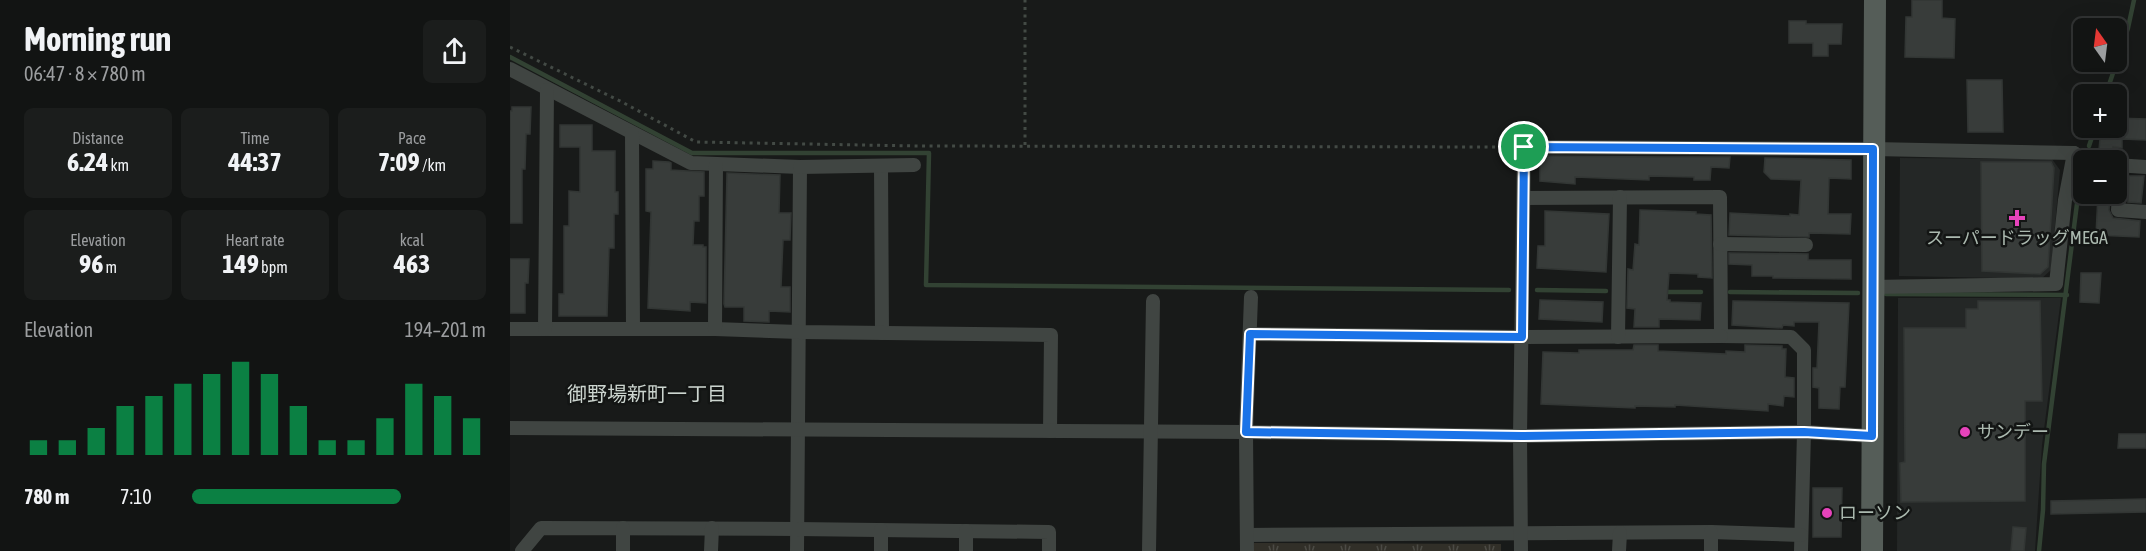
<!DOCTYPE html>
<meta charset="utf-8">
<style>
:root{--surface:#121413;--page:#1b1d1c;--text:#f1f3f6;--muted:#9c9ea0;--line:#313333;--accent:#0b8043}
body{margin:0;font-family:"Asap Condensed","Noto Sans JP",sans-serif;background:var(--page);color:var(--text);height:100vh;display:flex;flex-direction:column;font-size:22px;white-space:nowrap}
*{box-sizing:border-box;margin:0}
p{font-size:20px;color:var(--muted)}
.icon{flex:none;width:33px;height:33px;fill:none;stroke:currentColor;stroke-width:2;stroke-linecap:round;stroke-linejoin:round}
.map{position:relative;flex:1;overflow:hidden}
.side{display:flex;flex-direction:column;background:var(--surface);width:510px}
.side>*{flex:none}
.needle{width:39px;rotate:346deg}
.fabs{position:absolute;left:1563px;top:18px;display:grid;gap:12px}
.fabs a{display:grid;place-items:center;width:54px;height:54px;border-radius:9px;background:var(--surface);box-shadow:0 6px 24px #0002,0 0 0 2px var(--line);font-size:30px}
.pin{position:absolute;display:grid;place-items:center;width:51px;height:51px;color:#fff;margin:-26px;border:3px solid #fff;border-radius:50%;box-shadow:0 2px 6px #0007}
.round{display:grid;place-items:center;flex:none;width:63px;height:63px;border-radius:9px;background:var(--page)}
.head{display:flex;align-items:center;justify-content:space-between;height:102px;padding:0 24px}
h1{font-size:33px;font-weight:700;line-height:45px}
.figures{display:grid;grid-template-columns:repeat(3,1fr);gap:9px;height:102px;padding:6px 24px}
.figures div{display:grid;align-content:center;border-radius:9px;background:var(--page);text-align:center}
.figures b{font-size:26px;font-weight:700}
.figures small{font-size:16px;font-weight:400}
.figures p{font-size:16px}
.chart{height:168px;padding:12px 24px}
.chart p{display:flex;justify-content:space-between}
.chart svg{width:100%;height:108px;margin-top:6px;stroke:var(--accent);stroke-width:6}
ul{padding:0 24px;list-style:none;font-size:20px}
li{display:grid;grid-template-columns:96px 72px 1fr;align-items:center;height:45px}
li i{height:15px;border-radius:8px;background:var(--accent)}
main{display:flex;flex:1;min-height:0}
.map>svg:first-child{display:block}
.built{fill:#242726}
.park{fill:url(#park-tufts)}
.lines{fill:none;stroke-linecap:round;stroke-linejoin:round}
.stream{stroke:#324233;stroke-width:4.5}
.building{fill:#383c3a;stroke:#323634;stroke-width:1.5}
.path{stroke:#434a45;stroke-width:3;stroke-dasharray:3 4.5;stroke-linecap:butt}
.street{stroke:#404542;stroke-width:14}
.primary{stroke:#555d58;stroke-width:22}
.route-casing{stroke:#fff;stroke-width:12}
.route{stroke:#1a73e8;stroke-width:8}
.poi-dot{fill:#e643bb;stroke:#131514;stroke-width:2}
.labels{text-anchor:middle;stroke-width:5;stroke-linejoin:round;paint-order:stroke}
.poi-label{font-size:18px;fill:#abb9af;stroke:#131514;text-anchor:start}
.neighbourhood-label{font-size:20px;fill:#ccd5cf;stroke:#131514}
</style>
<main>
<section class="side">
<div class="head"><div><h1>Morning run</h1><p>06:47 · 8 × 780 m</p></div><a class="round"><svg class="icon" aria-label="share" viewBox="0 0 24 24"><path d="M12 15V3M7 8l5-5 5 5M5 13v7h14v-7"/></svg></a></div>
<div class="figures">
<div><p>Distance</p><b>6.24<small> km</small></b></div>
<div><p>Time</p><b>44:37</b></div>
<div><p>Pace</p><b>7:09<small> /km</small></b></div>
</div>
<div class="figures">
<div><p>Elevation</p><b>96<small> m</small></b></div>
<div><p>Heart rate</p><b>149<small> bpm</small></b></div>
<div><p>kcal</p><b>463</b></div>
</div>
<div class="chart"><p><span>Elevation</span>194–201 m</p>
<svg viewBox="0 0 160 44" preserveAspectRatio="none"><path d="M5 44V38M15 44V38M25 44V33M35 44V24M45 44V20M55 44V15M65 44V11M75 44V6M85 44V11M95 44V24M105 44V38M115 44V38M125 44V29M135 44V15M145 44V20M155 44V29"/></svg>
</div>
<ul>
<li><b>780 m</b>7:10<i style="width:71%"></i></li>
</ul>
</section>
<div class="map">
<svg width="1636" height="551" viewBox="0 0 1636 551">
<defs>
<pattern id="park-tufts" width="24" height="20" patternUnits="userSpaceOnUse" patternTransform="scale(1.5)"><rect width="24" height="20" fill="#312f28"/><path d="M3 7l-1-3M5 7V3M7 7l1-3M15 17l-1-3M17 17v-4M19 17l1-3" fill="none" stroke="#4c4b45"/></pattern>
</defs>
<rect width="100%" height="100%" fill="#181a19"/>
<!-- built -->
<g class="built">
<path d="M1390 158 1542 159 1550 170 1541 270 1531 279 1389 276Z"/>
<path d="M1388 298H1551L1532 445 1525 551H1387Z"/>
</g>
<!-- park -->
<path class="park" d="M744 543 991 544V551H744Z"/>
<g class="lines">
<!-- stream -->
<g class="stream">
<path d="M0 57 182 153H419L416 285 999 290"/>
<path d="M1596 94 1618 28 1624 0"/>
<path d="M1579 146 1585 128"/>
<path d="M1027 290 1096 291"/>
<path d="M1152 292H1191"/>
<path d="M1220 292 1348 293"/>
<path d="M1376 294 1557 295"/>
<path d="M1529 551 1533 510 1534 464 1571 172"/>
</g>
</g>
<!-- building -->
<g class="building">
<path d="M1402 0H1432V18L1445 19 1444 58 1395 57 1396 17H1402Z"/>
<path d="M1279 21H1296V24H1332L1331 44H1318V56H1303V43H1279Z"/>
<path d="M1457 80H1492L1493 132H1458Z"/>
<path d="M2 107H21L20 134H16L15 169H12V223H0V111H2Z"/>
<path d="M1606 118 1636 119V140L1612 139V148L1603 147V151L1589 150 1591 128H1606Z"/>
<path d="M50 125H82V151H105V192H108V214H104V248H99L97 316H49V294H54V226H59V191L70 192V147H50Z"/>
<path d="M1030 156 1152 157H1220L1219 168 1201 167 1200 180H1184V177L1139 176V180L1065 177V184L1030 181Z"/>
<path d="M1255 158 1341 160V179L1319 178 1318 214H1341L1340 234 1299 233V237L1219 235 1220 213 1280 216V214L1289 215 1291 180 1261 179 1254 172Z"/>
<path d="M143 161 159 162 161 163V170L194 172V196H189V221H184L183 245H193V247H196V303L180 302V311L138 308 141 212 136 211V169H143Z"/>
<path d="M1471 162H1541L1544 168 1538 267 1530 274 1472 271Z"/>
<path d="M217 173 270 175 269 213H281L280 240H273L271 287H280V312L259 311V322L234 321V307H215L214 304Z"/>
<path d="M1619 176H1634L1631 203 1618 202Z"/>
<path d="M1588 194H1600L1599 210 1603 218 1630 221 1629 237 1586 235Z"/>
<path d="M1130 210 1186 212V214L1201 215 1202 278 1188 277V274L1159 273 1157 300H1160V302L1191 303 1190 320 1149 319V327H1124L1125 309 1117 308 1118 269 1123 270 1125 244 1129 245Z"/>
<path d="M1035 211 1099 214 1096 272 1027 268 1028 246H1035Z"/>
<path d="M1219 253 1298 254V260H1341V279L1263 278V276H1242V265L1219 264Z"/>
<path d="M0 259H19L18 283H15V313H0Z"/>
<path d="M1571 273H1591L1589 303 1570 302Z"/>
<path d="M1030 300 1093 302 1092 322 1029 319Z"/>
<path d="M1223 301 1339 303 1335 387H1330L1329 409 1309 408V388L1303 387V368H1307L1309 322H1284V326L1273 325 1272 328 1222 325Z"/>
<path d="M1468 301H1530L1532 401H1515V501L1391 502 1390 463 1395 462 1394 328H1456V309H1468Z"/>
<path d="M1124 345H1148V351L1216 354V351L1235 352V345L1272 346V349H1276L1275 377 1284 378V397L1274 396 1273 406 1258 404V411L1165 405V407L1125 406V408L1031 404 1033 352 1069 353V350H1123Z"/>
<path d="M1609 434H1636V448H1608Z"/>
<path d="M1303 488H1332L1331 537H1303Z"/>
<path d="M1636 499V512L1541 514V501Z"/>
<path d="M1503 527 1516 528 1514 551H1501Z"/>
</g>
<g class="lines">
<!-- path -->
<g class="path">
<path d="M0 47 112 102 186 142 407 146 1001 147"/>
<path d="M515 145V0"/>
</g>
<!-- street -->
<g class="street">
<path d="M0 69 181 163 290 167 287 551"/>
<path d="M122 134 123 329"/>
<path d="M1606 165 1636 167"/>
<path d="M1611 165 1608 210 1636 212"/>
<path d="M371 166 372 333"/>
<path d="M290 167 404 165"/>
<path d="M1014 198 1210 197 1211 336 1281 337 1294 350V432L1291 551"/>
<path d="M1210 244 1296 245"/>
<path d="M1362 287 1546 284 1555 200 1564 153"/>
<path d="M0 329H205L289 332 541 335 540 431"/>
<path d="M35 329 37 90"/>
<path d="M205 329 206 165"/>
<path d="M740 334 1012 337 1211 336"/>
<path d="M1108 337 1110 197"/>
<path d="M0 428 736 432 1010 436 1294 432 1362 436"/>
<path d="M737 535 1201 532 1291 535"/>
<path d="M12 551 31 528 287 529 539 532V551"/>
<path d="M113 551V528"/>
<path d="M201 551 202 528"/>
<path d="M371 551V530"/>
<path d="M456 551V531"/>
<path d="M639 551 643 301"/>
<path d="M737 551 736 432 741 297"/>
<path d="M1011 551 1010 436 1014 147 1363 149 1564 153 1576 160"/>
<path d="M1109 551 1110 533"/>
<path d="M1201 551V532"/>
</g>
<!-- primary -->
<path class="primary" d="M1362 551 1365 0"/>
</g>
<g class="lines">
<!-- route casing -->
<g class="route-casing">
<path id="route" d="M1014 147 1363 149 1362 436 1294 432 1011 436 736 432 740 334 1012 337Z"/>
</g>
<!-- route -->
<use href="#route" class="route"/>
</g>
<!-- markers -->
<g class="poi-dot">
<path d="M1504 209h6v6h6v6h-6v6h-6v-6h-6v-6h6z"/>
<circle cx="1455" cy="432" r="6"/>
<circle cx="1317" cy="513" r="6"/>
</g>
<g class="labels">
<!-- poi labels -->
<g class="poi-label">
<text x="1507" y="244" text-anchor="middle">スーパードラッグMEGA</text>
<text x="1467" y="438">サンデー</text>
<text x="1329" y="519">ローソン</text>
</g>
<!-- neighbourhood labels -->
<g class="neighbourhood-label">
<text x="137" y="401">御野場新町一丁目</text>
</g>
</g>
</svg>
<div class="fabs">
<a><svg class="needle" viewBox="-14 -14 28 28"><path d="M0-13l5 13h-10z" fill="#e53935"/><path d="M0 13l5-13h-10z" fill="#9c9ea0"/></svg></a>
<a>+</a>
<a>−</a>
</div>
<div class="pin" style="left:1014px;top:147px;background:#1e9e55"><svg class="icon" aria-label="arrive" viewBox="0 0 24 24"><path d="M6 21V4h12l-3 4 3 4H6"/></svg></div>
</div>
</main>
